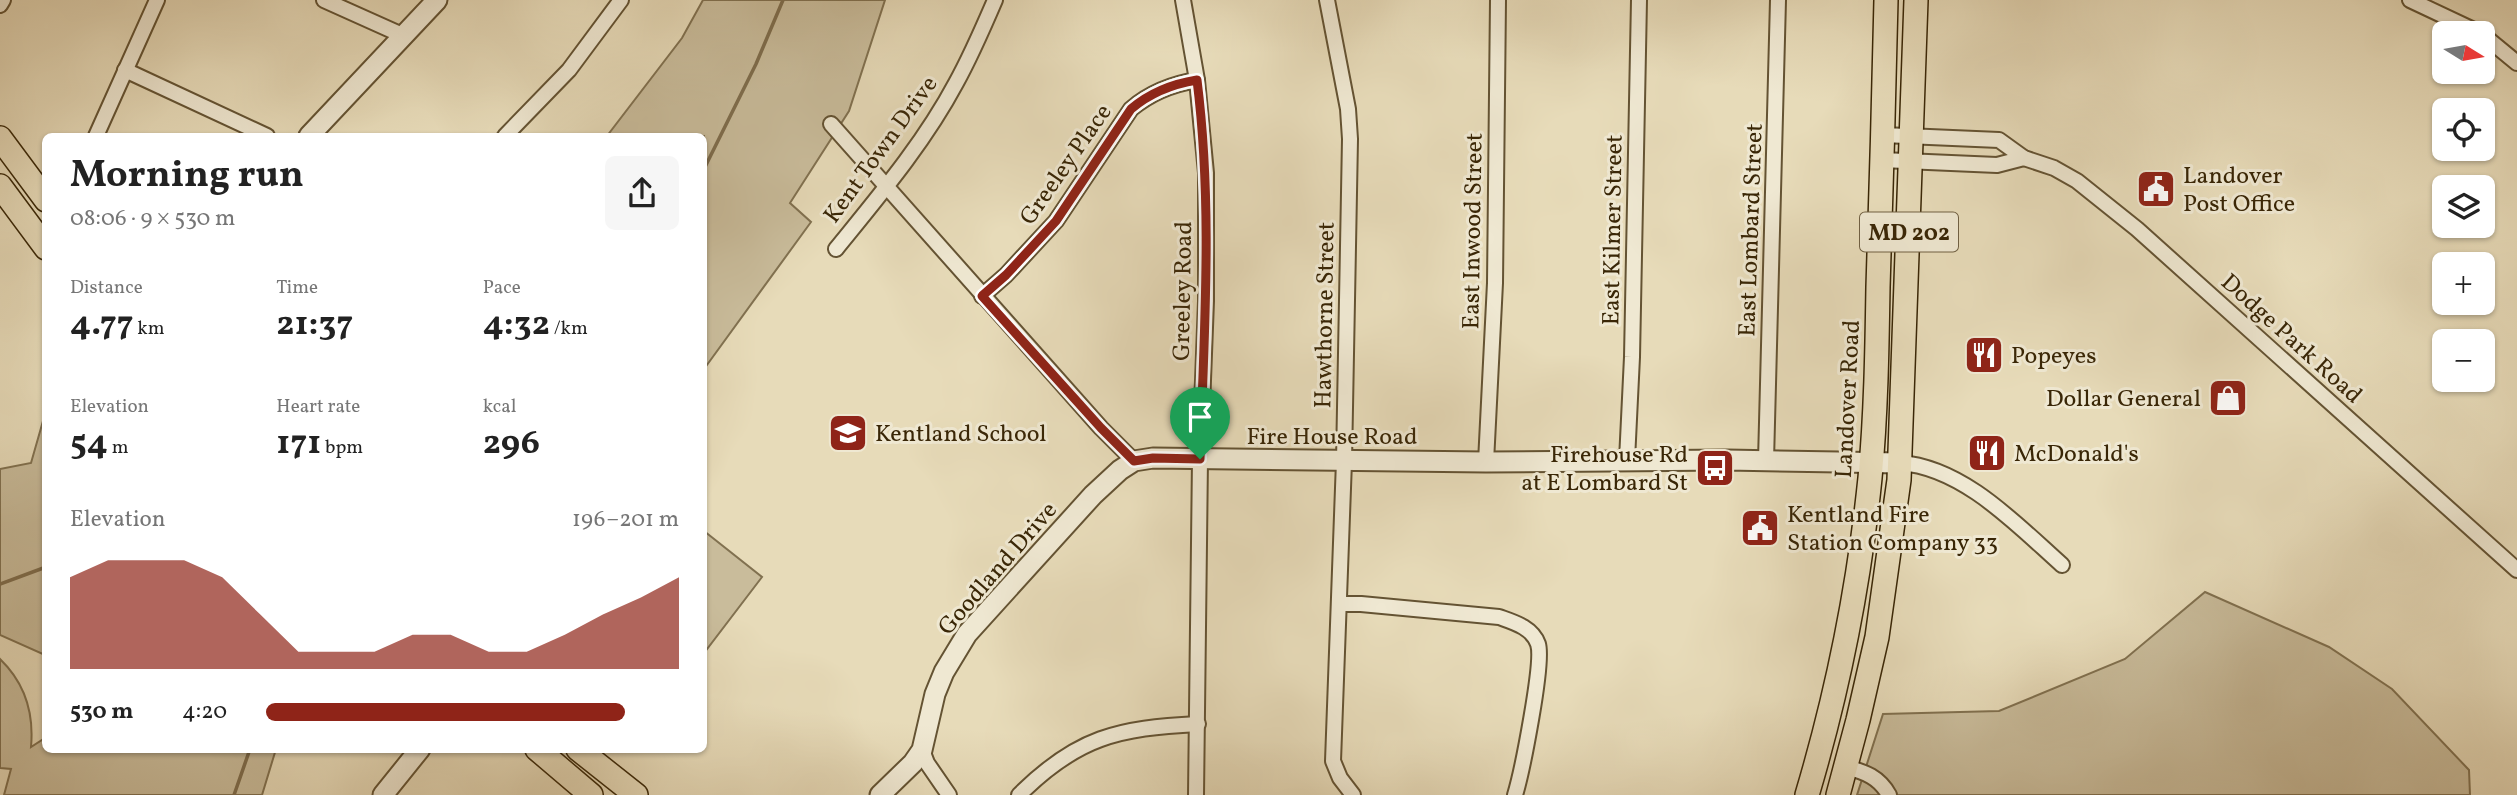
<!DOCTYPE html>
<meta charset="utf-8">
<style>
:root{--surface:#fff;--page:#f6f6f6;--text:#222;--muted:#767676;--accent:#8f2418}
body{margin:0;font-family:Vollkorn,serif;background:var(--page);color:var(--text);height:100vh;display:flex;flex-direction:column;font-size:26px;white-space:nowrap}
*{box-sizing:border-box;margin:0}
p{font-size:23px;color:var(--muted)}
.icon{flex:none;width:38px;height:38px;fill:none;stroke:currentColor;stroke-width:2;stroke-linecap:round;stroke-linejoin:round}
.map{position:relative;flex:1;overflow:hidden}
.side{position:absolute;left:42px;top:133px;width:665px;height:620px;display:flex;flex-direction:column;background:var(--surface);border-radius:10px;box-shadow:0 2px 5px #0004}
.side>*{flex:none}
.needle{width:46px;rotate:101deg}
.fabs{position:absolute;left:2432px;top:21px;display:grid;gap:14px}
.fabs a{display:grid;place-items:center;width:63px;height:63px;border-radius:10px;background:var(--surface);box-shadow:0 2px 5px #0004;font-size:35px}
.pin{position:absolute;display:grid;place-items:center;width:60px;height:60px;color:#fff;margin:-72px -30px;border-radius:50% 50% 50% 0;rotate:-45deg;box-shadow:0 0 7px #0007}
.pin .icon{rotate:45deg}
.round{display:grid;place-items:center;flex:none;width:74px;height:74px;border-radius:10px;background:var(--page)}
.head{display:flex;align-items:center;justify-content:space-between;height:119px;padding:0 28px}
h1{font-size:38px;font-weight:700;line-height:52px}
.stats{display:grid;grid-template-columns:repeat(3,1fr);gap:10px;height:119px;padding:7px 28px}
.stats div{display:grid;align-content:center}
.stats b{font-size:35px;font-weight:700}
.stats small{font-size:19px;font-weight:400}
.stats p{font-size:19px}
.chart{height:196px;padding:14px 28px}
.chart p{display:flex;justify-content:space-between}
.chart svg{width:100%;height:126px;margin-top:7px;fill:var(--accent);opacity:.7}
ul{padding:0 28px;list-style:none;font-size:23px}
li{display:grid;grid-template-columns:112px 84px 1fr;align-items:center;height:52px}
li i{height:18px;border-radius:9px;background:var(--accent)}
.map>svg:first-child{display:block}
.green{fill:#c9bc9b;stroke:#817150;stroke-width:2}
.lines{fill:none;stroke-linecap:round;stroke-linejoin:round}
.stream{stroke:#7e6d4d;stroke-width:3.5}
.minor-casing{stroke:#645333;stroke-width:18}
.tertiary-casing{stroke:#645333;stroke-width:23}
.primary-casing{stroke:#392606;stroke-width:26}
.minor{stroke:#efe8d2;stroke-width:14}
.tertiary{stroke:#efe8d2;stroke-width:19}
.primary{stroke:#e7dbb9;stroke-width:23}
.route-casing{stroke:#fff;stroke-width:14}
.route{stroke:#8f2418;stroke-width:9}
.labels{text-anchor:middle;stroke-width:6;stroke-linejoin:round;paint-order:stroke}
.shield{fill:#efe8d2;stroke:#706043;stroke-width:2}
.shield-label{font-size:23px;font-weight:bold;fill:#392606}
.street-label{font-size:24px;fill:#392606;stroke:#efe8d2}
.poi-label{font-size:24px;fill:#392606;stroke:#efe8d2;text-anchor:start}
</style>
<div class="map">
<svg width="2517" height="795" viewBox="0 0 2517 795">
<rect width="100%" height="100%" fill="#e7dbb9"/>
<filter id="stains"><feTurbulence type="fractalNoise" baseFrequency=".00286" numOctaves="4"/><feColorMatrix values="0 0 0 0 .2 0 0 0 0 .09 0 0 0 0 .02 0 0 0 .5 -.17"/></filter>
<radialGradient id="worn" r=".72"><stop offset=".6" stop-color="#630" stop-opacity="0"/><stop offset="1" stop-color="#630" stop-opacity=".3"/></radialGradient>
<!-- green -->
<g class="green">
<path d="M703 0H885L849 111 790 203 811 222 704 369V136H607L682 38Z"/>
<path d="M45 414 46 655H45L0 635V469L31 463Z"/>
<path d="M704 531 762 577 704 653Z"/>
<path d="M2205 592 2329 647 2392 689 2469 770 2470 795H1857L1883 714 1999 711 2125 659Z"/>
<path d="M0 659C25 683 34 714 31 747L45 738 46 749H276L262 795H4L11 769 0 768Z"/>
</g>
<g class="lines">
<!-- stream -->
<g class="stream">
<path d="M704 169 756 64 783 0"/>
<path d="M0 584 46 567"/>
<path d="M234 795 250 749"/>
</g>
<!-- minor casing -->
<g class="minor-casing">
<g id="minor">
<path d="M324 0 402 35"/>
<path d="M1183 0 1197 80 1206 173V301L1200 459 1196 795"/>
<path d="M1327 0 1348 109 1350 139 1344 461 1333 761 1340 778 1353 795"/>
<path d="M2410 0 2480 33"/>
<path d="M0 5 3 0"/>
<path d="M2483 35 2517 63"/>
<path d="M125 70 267 136"/>
<path d="M831 124 1101 428 1134 461"/>
<path d="M1883 135 1999 140 2024 158 2054 168 2077 181 2137 229 2517 570"/>
<path d="M96 136 157 0"/>
<path d="M505 136 569 70 621 0"/>
<path d="M1882 160 1997 165 2024 158"/>
<path d="M836 249C879 196 924 143 956 83 971 56 983 28 995 0"/>
<path d="M982 296 1006 275 1056 221 1131 109C1151 92 1172 84 1197 80"/>
<path d="M1627 460 1632 357 1639 0"/>
<path d="M1766 461 1778 0"/>
<path d="M1486 462 1495 283 1498 0"/>
<path d="M1900 463C1963 467 2017 525 2062 565"/>
<path d="M1340 604H1361L1499 617C1513 622 1532 627 1538 644 1544 662 1522 772 1515 795"/>
<path d="M922 750 927 763 949 795"/>
<path d="M1846 767C1865 772 1879 777 1889 795"/>
<path d="M1019 795C1077 737 1118 728 1198 724"/>
</g>
</g>
<!-- tertiary casing -->
<g class="tertiary-casing">
<g id="tertiary">
<path d="M309 136 437 0"/>
<path d="M383 795 420 749"/>
<path d="M880 795 913 763 922 750 935 694 944 672 967 634 1093 495 1120 470 1134 461 1153 458 1486 462 1727 460 1900 463"/>
</g>
</g>
<!-- primary casing -->
<g class="primary-casing">
<g id="primary">
<path d="M0 138 46 200"/>
<path d="M0 186 46 248"/>
<path d="M537 749 591 795"/>
<path d="M578 749 636 795"/>
<path d="M1807 795C1838 691 1859 586 1870 478 1876 414 1877 350 1878 287 1881 191 1884 96 1886 0"/>
<path d="M1838 795 1858 720 1877 637 1899 480 1916 0"/>
</g>
</g>
<!-- minor -->
<use href="#minor" class="minor"/>
<!-- tertiary -->
<use href="#tertiary" class="tertiary"/>
<!-- primary -->
<use href="#primary" class="primary"/>
</g>
<g class="lines">
<!-- route casing -->
<g class="route-casing">
<path id="route" d="M1197 80C1213 208 1204 331 1200 459L1153 458 1134 461 1101 428 982 296 1006 275 1056 221 1131 109C1151 92 1172 84 1197 80Z"/>
</g>
<!-- route -->
<use href="#route" class="route"/>
</g>
<!-- icons -->
<defs>
<g id="civic-square" transform="scale(2.0125)"><rect x="-9" y="-9" width="18" height="18" rx="4" fill="#8f2418" stroke="#efe8d2"/><path d="M-.6-6.5H3V-4.5H.6V-3L4-1V1h2V6H-6V1h2V-1L-.6-3ZM-1.2 2.5V6h2.4V2.5Z" fill="#fff"/></g>
<g id="restaurant-square" transform="scale(2.0125)"><rect x="-9" y="-9" width="18" height="18" rx="4" fill="#8f2418" stroke="#efe8d2"/><path d="M-5-6h1v4h1v-4h1v4h1v-4h1v5L-1.5 .5V6h-2V.5L-5-1ZM5-6V6H3V1.5H1.5Q1.5-4 5-6Z" fill="#fff"/></g>
<g id="shop-square" transform="scale(2.0125)"><rect x="-9" y="-9" width="18" height="18" rx="4" fill="#8f2418" stroke="#efe8d2"/><path d="M-5-2.5h2.3a2.7 3.5 0 0 1 5.4 0H5L5.5 6h-11ZM-1.5-2.5h3a1.5 2.3 0 0 0-3 0Z" fill="#fff"/></g>
<g id="school-square" transform="scale(2.0125)"><rect x="-9" y="-9" width="18" height="18" rx="4" fill="#8f2418" stroke="#efe8d2"/><path d="M0-5L7-2L0 1L-7-2ZM-4 1L0 2.5L4 1V4Q0 6-4 4Z" fill="#fff"/></g>
<g id="bus-square" transform="scale(2.0125)"><rect x="-9" y="-9" width="18" height="18" rx="4" fill="#8f2418" stroke="#efe8d2"/><path d="M-5-6H5V4H4V6H2V4H-2V6H-4V4H-5ZM-3.5-4V0h7V-4ZM-3.5 1.2v1.5H-2V1.2ZM2 1.2v1.5H3.5V1.2Z" fill="#fff"/></g>
</defs>
<g fill-rule="evenodd">
<use href="#civic-square" x="2156" y="189"/>
<use href="#restaurant-square" x="1984" y="355"/>
<use href="#shop-square" x="2228" y="398"/>
<use href="#school-square" x="848" y="433"/>
<use href="#restaurant-square" x="1987" y="453"/>
<use href="#bus-square" x="1715" y="468"/>
<use href="#civic-square" x="1760" y="528"/>
</g>
<g class="labels">
<!-- shield labels -->
<rect class="shield" x="1860" y="212.5" width="98" height="39" rx="5"/>
<g class="shield-label">
<text x="1909" y="240">MD 202</text>
</g>
<!-- street labels -->
<g class="street-label">
<text transform="translate(880 149) rotate(-54)" y="8">Kent Town Drive</text>
<text transform="translate(1065 164) rotate(-55)" y="8">Greeley Place</text>
<text transform="translate(1612 230) rotate(-89)" y="8">East Kilmer Street</text>
<text transform="translate(1750 230) rotate(-88)" y="8">East Lombard Street</text>
<text transform="translate(1472 231) rotate(-89)" y="8">East Inwood Street</text>
<text transform="translate(1182 291) rotate(-89)" y="8">Greeley Road</text>
<text transform="translate(1324 315) rotate(-89)" y="8">Hawthorne Street</text>
<text transform="translate(2292 338) rotate(42)" y="8">Dodge Park Road</text>
<text transform="translate(1847 399) rotate(-87)" y="8">Landover Road</text>
<text x="1332" y="444">Fire House Road</text>
<text transform="translate(997 568) rotate(-49)" y="8">Goodland Drive</text>
</g>
<!-- poi labels -->
<g class="poi-label">
<text x="2183" y="183">Landover<tspan x="2183" dy="28">Post Office</tspan></text>
<text x="2011" y="363">Popeyes</text>
<text x="2201" y="406" text-anchor="end">Dollar General</text>
<text x="875" y="441">Kentland School</text>
<text x="2014" y="461">McDonald's</text>
<text x="1688" y="462" text-anchor="end">Firehouse Rd<tspan x="1688" dy="28">at E Lombard St</tspan></text>
<text x="1787" y="522">Kentland Fire<tspan x="1787" dy="28">Station Company 33</tspan></text>
</g>
</g>
<rect width="100%" height="100%" filter="url(#stains)"/>
<rect width="100%" height="100%" fill="url(#worn)"/>
</svg>
<div class="fabs">
<a><svg class="needle" viewBox="-14 -14 28 28"><path d="M0-13l5 13h-10z" fill="#e53935"/><path d="M0 13l5-13h-10z" fill="#767676"/></svg></a>
<a><svg class="icon" aria-label="locate" viewBox="0 0 24 24"><circle cx="12" cy="12" r="6"/><path d="M12 2v4M12 18v4M2 12h4M18 12h4"/></svg></a>
<a><svg class="icon" aria-label="layers" viewBox="0 0 24 24"><path d="M12 4l9 5-9 5-9-5zM3 14l9 5 9-5"/></svg></a>
<a>+</a>
<a>−</a>
</div>
<div class="pin" style="left:1200px;top:459px;background:#1e9e55"><svg class="icon" aria-label="arrive" viewBox="0 0 24 24"><path d="M6 21V4h12l-3 4 3 4H6"/></svg></div>
<section class="side">
<div class="head"><div><h1>Morning run</h1><p>08:06 · 9 × 530 m</p></div><a class="round"><svg class="icon" aria-label="share" viewBox="0 0 24 24"><path d="M12 15V3M7 8l5-5 5 5M5 13v7h14v-7"/></svg></a></div>
<div class="stats">
<div><p>Distance</p><b>4.77<small> km</small></b></div>
<div><p>Time</p><b>21:37</b></div>
<div><p>Pace</p><b>4:32<small> /km</small></b></div>
</div>
<div class="stats">
<div><p>Elevation</p><b>54<small> m</small></b></div>
<div><p>Heart rate</p><b>171<small> bpm</small></b></div>
<div><p>kcal</p><b>296</b></div>
</div>
<div class="chart"><p><span>Elevation</span>196–201 m</p>
<svg viewBox="0 0 160 44" preserveAspectRatio="none"><path d="M0 44V12L10 6L20 6L30 6L40 12L50 25L60 38L70 38L80 38L90 32L100 32L110 38L120 38L130 32L140 25L150 19L160 12V44z"/></svg>
</div>
<ul>
<li><b>530 m</b>4:20<i style="width:87%"></i></li>
</ul>
</section>
</div>
